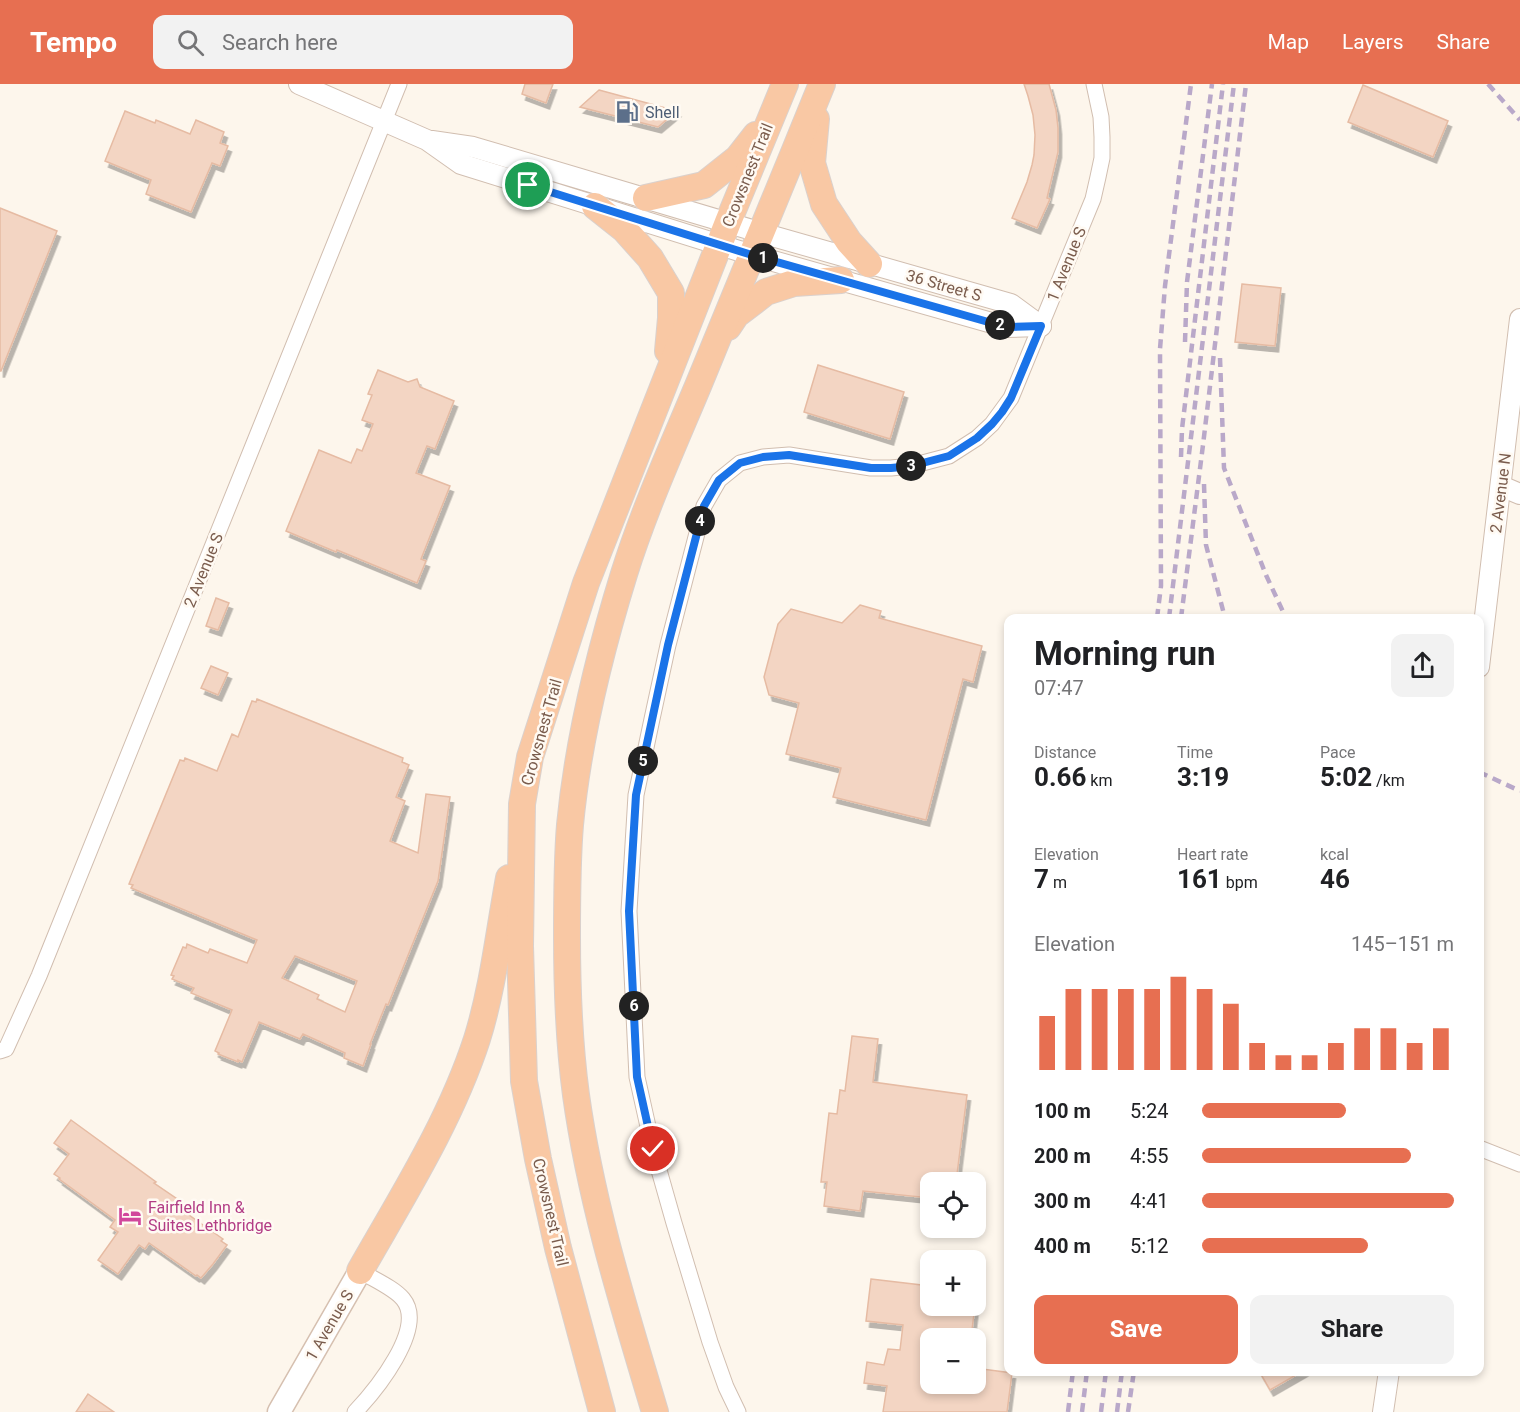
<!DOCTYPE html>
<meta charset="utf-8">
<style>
:root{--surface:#fff;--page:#f2f2f2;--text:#202124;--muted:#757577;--accent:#e76f51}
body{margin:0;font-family:Roboto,sans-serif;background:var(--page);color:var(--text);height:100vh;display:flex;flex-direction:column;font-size:22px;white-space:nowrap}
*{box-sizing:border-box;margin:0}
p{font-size:20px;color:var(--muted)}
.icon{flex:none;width:33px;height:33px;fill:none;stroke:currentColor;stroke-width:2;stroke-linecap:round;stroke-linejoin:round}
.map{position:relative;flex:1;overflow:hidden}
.details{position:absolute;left:1004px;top:530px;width:480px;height:762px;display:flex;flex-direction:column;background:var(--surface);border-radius:12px;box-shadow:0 3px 9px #0003}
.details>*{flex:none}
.controls{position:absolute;left:920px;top:1088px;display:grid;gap:12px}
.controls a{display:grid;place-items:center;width:66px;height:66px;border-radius:12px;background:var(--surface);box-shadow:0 3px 9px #0003;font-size:30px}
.pin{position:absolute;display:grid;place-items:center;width:51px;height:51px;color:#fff;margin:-26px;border:3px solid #fff;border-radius:50%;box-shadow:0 2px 6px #0007}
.km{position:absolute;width:30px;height:30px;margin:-15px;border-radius:50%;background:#222;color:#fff;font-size:16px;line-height:30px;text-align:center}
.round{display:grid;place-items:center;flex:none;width:63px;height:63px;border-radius:12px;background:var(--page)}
.head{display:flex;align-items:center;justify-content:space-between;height:102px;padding:0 30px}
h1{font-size:33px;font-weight:700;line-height:45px}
.metrics{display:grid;grid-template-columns:repeat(3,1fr);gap:9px;height:102px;padding:6px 30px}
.metrics div{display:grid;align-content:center}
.metrics b{font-size:26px;font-weight:700}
.metrics small{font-size:16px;font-weight:400}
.metrics p{font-size:16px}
.chart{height:168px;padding:12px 30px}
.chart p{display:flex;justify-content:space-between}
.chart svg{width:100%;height:108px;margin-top:6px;stroke:var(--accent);stroke-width:6}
.primary-button{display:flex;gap:12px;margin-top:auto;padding:12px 30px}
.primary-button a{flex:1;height:69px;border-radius:12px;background:var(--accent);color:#fff;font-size:24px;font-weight:700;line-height:69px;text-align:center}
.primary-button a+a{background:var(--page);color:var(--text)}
ul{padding:0 30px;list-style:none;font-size:20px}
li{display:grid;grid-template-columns:96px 72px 1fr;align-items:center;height:45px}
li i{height:15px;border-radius:8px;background:var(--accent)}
header{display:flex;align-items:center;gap:36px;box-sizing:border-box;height:84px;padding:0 30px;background:var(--accent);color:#fff}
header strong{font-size:28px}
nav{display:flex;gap:33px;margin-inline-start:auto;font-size:21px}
.search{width:420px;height:54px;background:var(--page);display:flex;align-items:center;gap:15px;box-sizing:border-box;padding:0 21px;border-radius:12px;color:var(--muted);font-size:22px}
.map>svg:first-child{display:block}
.building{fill:#f3d5c3;stroke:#e6bba3;stroke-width:1.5;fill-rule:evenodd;filter:url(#shadow)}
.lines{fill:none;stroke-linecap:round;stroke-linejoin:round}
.minor-casing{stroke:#d1beb0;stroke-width:17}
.tertiary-casing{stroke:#d1beb0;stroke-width:22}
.secondary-casing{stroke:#d6c0b0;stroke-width:25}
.trunk-casing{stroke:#dad1cd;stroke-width:28}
.minor{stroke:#fff;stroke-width:15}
.tertiary{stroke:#fff;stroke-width:20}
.secondary{stroke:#fff;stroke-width:22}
.trunk{stroke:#f9c8a4;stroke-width:26}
.rail{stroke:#b9a8c9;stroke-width:4.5;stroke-dasharray:9 6;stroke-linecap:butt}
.route-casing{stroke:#fff;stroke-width:12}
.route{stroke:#1a73e8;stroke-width:8}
.labels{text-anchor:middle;stroke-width:5;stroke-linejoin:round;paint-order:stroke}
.service-label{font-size:16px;fill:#4e5e75;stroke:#fffaf3;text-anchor:start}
.street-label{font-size:16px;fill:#7a5c4d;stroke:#fffaf3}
.hotel-label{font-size:16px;fill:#b23c85;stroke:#fffaf3;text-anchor:start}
</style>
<header>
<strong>Tempo</strong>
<div class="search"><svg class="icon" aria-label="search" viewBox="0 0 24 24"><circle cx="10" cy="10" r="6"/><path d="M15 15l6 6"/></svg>Search here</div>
<nav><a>Map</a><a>Layers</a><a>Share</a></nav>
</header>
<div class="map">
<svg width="1520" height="1328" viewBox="0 0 1520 1328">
<defs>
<filter id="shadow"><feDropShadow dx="3.5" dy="6" stdDeviation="0" flood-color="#0004"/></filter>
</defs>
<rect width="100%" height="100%" fill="#fdf6ec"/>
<!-- building -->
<g class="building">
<path d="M525 0H553L546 19 522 10Z"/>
<path d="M1024 0H1049L1056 26 1058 44V68L1047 114 1050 115 1037 144 1012 134 1027 98 1032 81 1034 71 1035 51 1033 31 1028 12Z"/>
<path d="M1363 1 1448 37 1433 73 1348 38Z"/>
<path d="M599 6 677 27 658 43 580 23Z"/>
<path d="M125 27 155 39 156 36 190 50 196 36 224 48 220 59 228 62 220 82 212 79 191 128 146 110 151 96 105 77Z"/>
<path d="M0 124 57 147 1 287H0Z"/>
<path d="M1242 200 1281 204 1275 262 1235 258Z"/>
<path d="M818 281 904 308 890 355 804 328Z"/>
<path d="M378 286 408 298 417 295 420 303 454 317 435 365 427 362 416 389 450 402 421 475 426 477 417 499 337 466 336 468 286 447 319 366 351 379 357 365 362 367 373 340 362 336 372 311 368 310Z"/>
<path d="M216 514 229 519 218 546 206 542Z"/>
<path d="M860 521 881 527 879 534 982 562 973 598 963 595 926 736 833 713 841 684 786 670 799 619 769 611 764 593 778 540 791 525 842 539Z"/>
<path d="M211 582 228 589 218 611 201 604Z"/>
<path d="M257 615 403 674 402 678 409 681 396 713 405 717 390 757 418 769 426 710 450 713 438 797 388 921 386 920 370 960H371L363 982 344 974 345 969 303 950 300 955 259 938 242 978 238 976V978L218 970 219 969 215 967 232 926 191 909 194 904 172 895 174 892 171 891 183 863 186 864 187 860 208 869 210 865 247 879 257 856 131 804 133 801 129 800 180 676 184 677 185 674 217 687 232 650 238 653 252 617 256 618ZM295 872 357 897 345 928 317 915 319 911 282 894Z"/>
<path d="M852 952 878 955 873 998 967 1011 956 1098H930V1114L863 1107 860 1127 824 1122 827 1098H821L829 1029 837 1030 840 1006 845 1007Z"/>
<path d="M71 1036 156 1098 154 1099 186 1121 182 1126 223 1155 221 1157 227 1161 213 1180 201 1194 197 1191 196 1192 149 1159 145 1165 139 1161 118 1190 98 1176 118 1148 110 1143 115 1136 59 1095 60 1094 54 1090 69 1070 54 1059Z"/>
<path d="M871 1195 930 1202V1221H975L971 1254H930V1299H975V1284L1012 1289 1007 1328H883L887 1302 864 1299 867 1278 884 1281 888 1265 900 1266 903 1241 866 1237Z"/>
<path d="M1259 1287H1303L1270 1306Z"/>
<path d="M88 1310 114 1328H76Z"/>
</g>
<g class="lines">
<!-- minor casing -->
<g class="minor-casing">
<g id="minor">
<path d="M0 967 6 965 39 892 399 0"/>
<path d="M1479 1064 1520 1080"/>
<path d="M355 1328C375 1307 427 1244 403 1215 394 1204 373 1195 360 1187"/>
<path d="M738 1328 726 1303 710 1258 674 1139 653 1065 637 993 629 827 636 711 652 635 668 561 704 422 719 396 740 379 763 373 789 371 871 384H891L911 382 949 372 977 354 992 340 1011 314 1093 115 1098 93 1102 74V53L1101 33 1094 0"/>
</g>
</g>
<!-- tertiary casing -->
<g class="tertiary-casing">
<g id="tertiary">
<path d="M299 0 427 56 461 80 752 171 1006 243 1041 242"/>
<path d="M432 57 473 63 762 149 1011 220 1041 242"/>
<path d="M1501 402 1520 410"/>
<path d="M1479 583 1520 235"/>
<path d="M1383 1328 1389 1287"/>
</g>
</g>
<!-- secondary casing -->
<g class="secondary-casing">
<path id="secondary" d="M279 1328 360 1187"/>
</g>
<!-- trunk casing -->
<g class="trunk-casing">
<g id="trunk">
<path d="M816 35 812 79 824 120 849 158 869 180"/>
<path d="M646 114 704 101 738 74 756 51"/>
<path d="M595 122 624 145 650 174 671 209V234L668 267"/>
<path d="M728 243 736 231 766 208 794 199 841 196"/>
<path d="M360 1187C402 1113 450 1038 477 955 493 904 499 848 509 794"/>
<path d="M602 1328 558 1164 538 1075 524 997 520 862 522 720 530 673 586 499 728 138 785 0"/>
<path d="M655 1328C624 1224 591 1119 576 1011 569 959 567 905 567 852 567 815 567 777 570 741 578 656 599 571 624 490 644 426 672 364 698 302 739 202 781 101 822 0"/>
</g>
</g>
<!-- minor -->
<use href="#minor" class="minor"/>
<!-- tertiary -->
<use href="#tertiary" class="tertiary"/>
<!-- secondary -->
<use href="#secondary" class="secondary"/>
<!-- trunk -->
<use href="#trunk" class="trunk"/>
<!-- rail -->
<g class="rail">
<path d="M1488 0 1520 36"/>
<path d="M1185 258 1187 198 1212 0"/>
<path d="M1220 274 1224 384 1266 491 1286 534"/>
<path d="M1181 373 1182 345 1223 0"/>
<path d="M1204 400 1206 461 1225 534"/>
<path d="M1157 534 1161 502 1160 265 1165 202 1191 0"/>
<path d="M1169 534 1234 0"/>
<path d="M1181 534 1203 361 1246 0"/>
<path d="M1479 688 1520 707"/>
<path d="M1068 1328 1073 1287"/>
<path d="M1082 1328 1087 1287"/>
<path d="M1101 1328 1106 1287"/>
<path d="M1117 1328 1122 1287"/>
<path d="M1128 1328 1134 1287"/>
</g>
</g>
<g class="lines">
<!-- route casing -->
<g class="route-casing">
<path id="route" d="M528 101 752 171 1006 243 1041 242 1011 314 1002 328 992 340 977 354 949 372 911 382 891 384H871L789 371 763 373 740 379 719 396 704 422 668 561 636 711 629 827 637 993 653 1065"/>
</g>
<!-- route -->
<use href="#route" class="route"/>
</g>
<!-- icons -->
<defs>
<g id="fuel-bare" transform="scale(1.8)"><path d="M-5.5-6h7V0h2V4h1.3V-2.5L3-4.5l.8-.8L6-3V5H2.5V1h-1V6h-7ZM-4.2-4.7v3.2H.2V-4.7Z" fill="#5c6f8a" stroke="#fffaf3" stroke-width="2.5" paint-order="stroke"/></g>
<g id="hotel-bare" transform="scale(1.8)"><path d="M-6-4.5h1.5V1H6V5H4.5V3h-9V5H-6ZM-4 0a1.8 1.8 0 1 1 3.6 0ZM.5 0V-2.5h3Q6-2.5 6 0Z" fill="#d1479c" stroke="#fffaf3" stroke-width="2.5" paint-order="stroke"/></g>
</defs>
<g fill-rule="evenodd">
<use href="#fuel-bare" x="627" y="28"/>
<use href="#hotel-bare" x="130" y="1132"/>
</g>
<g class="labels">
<!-- service labels -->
<g class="service-label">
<text x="645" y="34">Shell</text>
</g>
<!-- street labels -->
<g class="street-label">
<text transform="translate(747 91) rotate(-68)" y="6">Crowsnest Trail</text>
<text transform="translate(1066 180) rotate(-68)" y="6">1 Avenue S</text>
<text transform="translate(944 201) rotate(16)" y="6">36 Street S</text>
<text transform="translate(1500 409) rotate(-83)" y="6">2 Avenue N</text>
<text transform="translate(203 486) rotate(-68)" y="6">2 Avenue S</text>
<text transform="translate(541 648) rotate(-74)" y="6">Crowsnest Trail</text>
<text transform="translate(551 1128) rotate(77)" y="6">Crowsnest Trail</text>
<text transform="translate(329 1241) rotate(-60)" y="6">1 Avenue S</text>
</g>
<!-- hotel labels -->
<g class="hotel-label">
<text x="148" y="1129">Fairfield Inn &amp;<tspan x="148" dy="18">Suites Lethbridge</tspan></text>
</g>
</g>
</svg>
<div class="controls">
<a><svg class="icon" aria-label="locate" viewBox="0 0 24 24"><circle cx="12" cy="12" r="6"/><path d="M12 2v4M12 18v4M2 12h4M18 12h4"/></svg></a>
<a>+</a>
<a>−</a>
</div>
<div class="pin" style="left:528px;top:101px;background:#1e9e55"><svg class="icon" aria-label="arrive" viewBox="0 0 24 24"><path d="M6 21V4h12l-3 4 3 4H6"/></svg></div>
<div class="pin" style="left:653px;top:1065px;background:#d93025"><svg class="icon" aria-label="check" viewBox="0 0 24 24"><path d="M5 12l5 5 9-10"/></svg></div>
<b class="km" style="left:763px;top:174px">1</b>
<b class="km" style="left:1000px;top:241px">2</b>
<b class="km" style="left:911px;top:382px">3</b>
<b class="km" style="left:700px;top:437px">4</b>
<b class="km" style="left:643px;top:677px">5</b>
<b class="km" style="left:634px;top:922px">6</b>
<section class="details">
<div class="head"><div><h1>Morning run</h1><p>07:47</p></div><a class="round"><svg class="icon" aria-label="share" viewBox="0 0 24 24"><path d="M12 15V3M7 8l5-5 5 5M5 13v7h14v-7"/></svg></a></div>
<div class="metrics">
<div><p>Distance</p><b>0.66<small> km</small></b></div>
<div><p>Time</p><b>3:19</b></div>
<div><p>Pace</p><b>5:02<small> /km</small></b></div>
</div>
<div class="metrics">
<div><p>Elevation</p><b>7<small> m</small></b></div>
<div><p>Heart rate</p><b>161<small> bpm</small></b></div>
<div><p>kcal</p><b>46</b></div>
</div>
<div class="chart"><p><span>Elevation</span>145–151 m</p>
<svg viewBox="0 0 160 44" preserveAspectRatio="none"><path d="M5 44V22M15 44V11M25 44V11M35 44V11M45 44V11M55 44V6M65 44V11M75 44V17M85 44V33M95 44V38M105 44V38M115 44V33M125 44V27M135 44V27M145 44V33M155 44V27"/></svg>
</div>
<ul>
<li><b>100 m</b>5:24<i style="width:57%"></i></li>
<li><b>200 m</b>4:55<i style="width:83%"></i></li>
<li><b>300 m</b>4:41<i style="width:100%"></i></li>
<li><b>400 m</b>5:12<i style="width:66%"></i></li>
</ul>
<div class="primary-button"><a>Save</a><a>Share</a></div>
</section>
</div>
